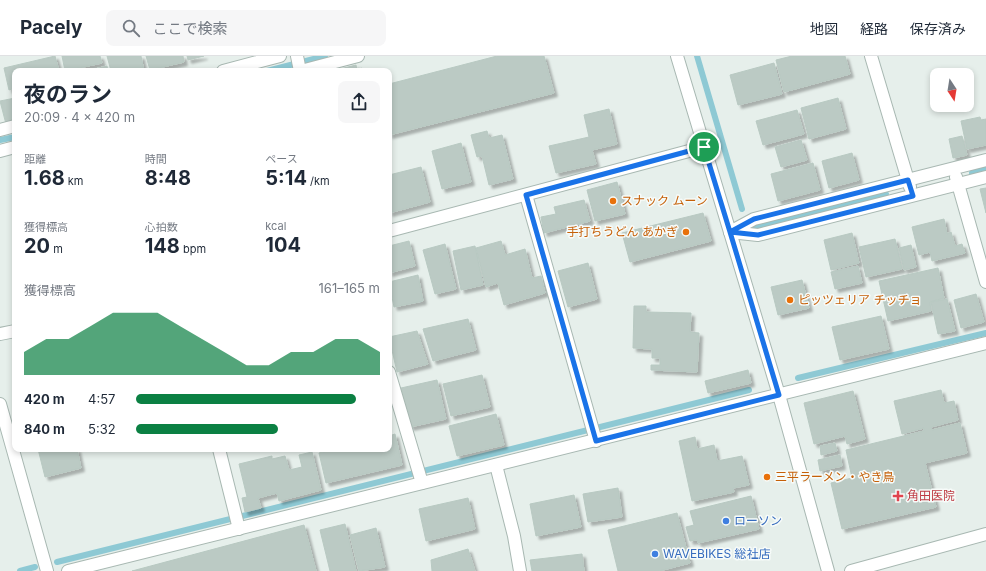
<!DOCTYPE html>
<html lang="ja">
<meta charset="utf-8">
<style>
:root{--surface:#fff;--page:#f6f6f7;--text:#1f2937;--muted:#747a83;--line:#e0e1e3;--accent:#0b8043}
body{margin:0;font-family:Inter,"Noto Sans JP",sans-serif;background:var(--page);color:var(--text);height:100vh;display:flex;flex-direction:column;font-size:15px;white-space:nowrap}
*{box-sizing:border-box;margin:0}
p{font-size:13px;color:var(--muted)}
.icon{flex:none;width:22px;height:22px;fill:none;stroke:currentColor;stroke-width:2;stroke-linecap:round;stroke-linejoin:round}
.map{position:relative;flex:1;overflow:hidden}
.details{position:absolute;left:12px;top:12px;width:380px;height:384px;display:flex;flex-direction:column;background:var(--surface);border-radius:8px;box-shadow:0 2px 6px #0003}
.details>*{flex:none}
.needle{width:26px;rotate:168deg}
.controls{position:absolute;left:930px;top:12px;display:grid;gap:8px}
.controls a{display:grid;place-items:center;width:44px;height:44px;border-radius:8px;background:var(--surface);box-shadow:0 2px 6px #0003;font-size:20px}
.pin{position:absolute;display:grid;place-items:center;width:34px;height:34px;color:#fff;margin:-17px;border:2px solid #fff;border-radius:50%;box-shadow:0 1px 4px #0007}
.round{display:grid;place-items:center;flex:none;width:42px;height:42px;border-radius:8px;background:var(--page)}
.headline{display:flex;align-items:center;justify-content:space-between;height:68px;padding:0 12px}
h1{font-size:22px;font-weight:700;line-height:30px}
.stats{display:grid;grid-template-columns:repeat(3,1fr);gap:6px;height:68px;padding:4px 12px}
.stats div{display:grid;align-content:center}
.stats b{font-size:20px;font-weight:700}
.stats small{font-size:11px;font-weight:400}
.stats p{font-size:11px}
.chart{height:112px;padding:8px 12px}
.chart p{display:flex;justify-content:space-between}
.chart svg{width:100%;height:72px;margin-top:4px;fill:var(--accent);opacity:.7}
ul{padding:0 12px;list-style:none;font-size:13px}
li{display:grid;grid-template-columns:64px 48px 1fr;align-items:center;height:30px}
li i{height:10px;border-radius:5px;background:var(--accent)}
header{display:flex;align-items:center;gap:24px;box-sizing:border-box;height:56px;padding:0 20px;background:var(--surface);border-bottom:1px solid var(--line)}
header strong{font-size:19px}
nav{display:flex;gap:22px;margin-inline-start:auto;font-size:14px}
.search{width:280px;height:36px;background:var(--page);display:flex;align-items:center;gap:10px;box-sizing:border-box;padding:0 14px;border-radius:8px;color:var(--muted);font-size:15px}
.map>svg:first-child{display:block}
.lines{fill:none;stroke-linecap:round;stroke-linejoin:round}
.stream{stroke:#8ec9d4;stroke-width:6}
.building{fill:#bbcac4;stroke:#b8c9c2;filter:url(#shadow)}
.minor-casing{stroke:#a8b8b2;stroke-width:14}
.minor{stroke:#fff;stroke-width:12}
.route-casing{stroke:#fff;stroke-width:8}
.route{stroke:#1a73e8;stroke-width:5}
.food-dot{fill:#e8710a;stroke:#f7fbf9;stroke-width:1.5}
.health-dot{fill:#e0444e;stroke:#f7fbf9;stroke-width:1.5}
.shop-dot{fill:#3f7fe0;stroke:#f7fbf9;stroke-width:1.5}
.labels{text-anchor:middle;stroke-width:3;stroke-linejoin:round;paint-order:stroke}
.food-label{font-size:12px;fill:#c56008;stroke:#f7fbf9;text-anchor:start}
.health-label{font-size:12px;fill:#be3a42;stroke:#f7fbf9;text-anchor:start}
.shop-label{font-size:12px;fill:#366cbe;stroke:#f7fbf9;text-anchor:start}
</style>
<header>
<strong>Pacely</strong>
<div class="search"><svg class="icon" aria-label="search" viewBox="0 0 24 24"><circle cx="10" cy="10" r="6"/><path d="M15 15l6 6"/></svg>ここで検索</div>
<nav><a>地図</a><a>経路</a><a>保存済み</a></nav>
</header>
<div class="map">
<svg width="986" height="515" viewBox="0 0 986 515">
<defs>
<filter id="shadow"><feDropShadow dx="3.5" dy="3.5" stdDeviation="1" flood-color="#0004"/></filter>
</defs>
<rect width="100%" height="100%" fill="#e6efeb"/>
<g class="lines">
<!-- stream -->
<g class="stream">
<path d="M697 0 742 153"/>
<path d="M267 15 325 0"/>
<path d="M0 84 15 81"/>
<path d="M972 117 986 113"/>
<path d="M756 171 886 138"/>
<path d="M798 322 986 277"/>
<path d="M57 506 749 334"/>
<path d="M20 515 35 511"/>
</g>
</g>
<!-- building -->
<g class="building">
<path d="M55 0 59 15H15V32L9 34 4 12Z"/>
<path d="M62 0H100L102 7 65 15Z"/>
<path d="M107 0H141L144 15H111Z"/>
<path d="M146 0H183L184 6 150 14Z"/>
<path d="M187 0H204L188 4Z"/>
<path d="M497 0H544L554 37 389 79V28Z"/>
<path d="M792 0H845L850 18 784 36 776 4Z"/>
<path d="M774 7 782 38 738 49 730 19Z"/>
<path d="M356 9 357 14 362 12 363 15H332Z"/>
<path d="M107 10 108 15H87Z"/>
<path d="M15 42V66L6 68 0 45Z"/>
<path d="M838 42 846 73 809 83 801 52Z"/>
<path d="M609 53 617 88 592 94 596 108 556 117 549 90 589 81 584 59Z"/>
<path d="M797 54 804 78 763 89 756 65Z"/>
<path d="M980 61 981 64 986 63V89L967 93 961 65Z"/>
<path d="M487 75 489 82 502 79 513 123 489 129 482 100 477 101 471 79Z"/>
<path d="M962 80 967 99 953 102 949 83Z"/>
<path d="M801 84 807 104 781 111 775 91Z"/>
<path d="M461 87 471 126 442 133 432 95Z"/>
<path d="M852 97 859 124 829 132 822 105Z"/>
<path d="M813 107 820 134 778 145 771 118Z"/>
<path d="M421 111 430 146 389 157V119Z"/>
<path d="M617 126 625 158 595 165 587 134Z"/>
<path d="M986 132V157L980 133Z"/>
<path d="M584 144 590 165 544 177 541 161 556 158 554 151Z"/>
<path d="M703 157 711 185 630 206 622 177Z"/>
<path d="M944 163 947 178 951 176 955 190 962 188 965 197 932 205 930 196 919 199 912 171Z"/>
<path d="M852 177 859 207 831 214 824 184Z"/>
<path d="M895 183 902 213 866 221 859 191Z"/>
<path d="M409 185 415 210 389 217V190Z"/>
<path d="M501 185 505 199 525 193 532 222 541 220 545 237 504 249 498 227 486 231 476 192Z"/>
<path d="M445 188 456 233 435 238 423 194Z"/>
<path d="M911 189 916 211 904 214 899 192Z"/>
<path d="M475 190 483 229 461 234 453 195Z"/>
<path d="M588 207 597 243 568 251 558 215Z"/>
<path d="M858 210 862 227 835 233 831 216Z"/>
<path d="M938 212 944 242 930 246 931 255 888 265 879 225Z"/>
<path d="M418 219 423 245 394 251 389 226Z"/>
<path d="M802 224 809 252 778 259 771 231Z"/>
<path d="M976 238 984 266 961 272 954 244Z"/>
<path d="M947 243 955 275 938 278 931 246Z"/>
<path d="M634 250H646V256L691 257 690 276 699 277 697 316 651 314V309H660V302H652V293L633 292Z"/>
<path d="M881 260 889 293 840 304 832 271Z"/>
<path d="M468 263 476 294 433 305 423 273Z"/>
<path d="M417 275 428 308 397 316 389 281Z"/>
<path d="M748 314 751 327 708 337 705 325Z"/>
<path d="M482 319 490 351 451 360 443 328Z"/>
<path d="M437 324 446 363 410 371 401 332Z"/>
<path d="M941 334 944 347 954 345 958 364 931 371 932 374 960 367 967 397 925 407 936 451 842 473 831 427 852 422 846 394 924 375V372L902 378 894 345Z"/>
<path d="M853 335 865 383 847 388 845 380 814 388 804 347Z"/>
<path d="M496 358 504 389 457 400 449 370Z"/>
<path d="M395 378 402 409 326 427 319 397 334 393H389V380Z"/>
<path d="M695 381 697 393 714 389 717 405 742 400 749 429 733 432 734 436 692 445 679 385Z"/>
<path d="M835 387 837 395 821 399 820 390Z"/>
<path d="M38 393H77L81 412 45 421Z"/>
<path d="M312 396 321 434 279 445 277 437 258 442 261 452 245 456 242 442 247 441 239 408 272 400V403L285 400 289 414 302 411 299 399Z"/>
<path d="M840 399 842 410 820 415 818 404Z"/>
<path d="M618 432 622 461 588 466 583 438Z"/>
<path d="M574 439 581 471 536 480 530 448Z"/>
<path d="M751 440 759 473 698 487 697 484 690 485 686 471 694 469 690 455Z"/>
<path d="M468 442 475 473 426 485 419 453Z"/>
<path d="M677 457 690 507 659 515H618L608 474Z"/>
<path d="M345 468 356 515H330L320 474Z"/>
<path d="M304 469 316 515H132Z"/>
<path d="M376 472 385 511 359 515 350 479Z"/>
<path d="M468 493 475 515H432L431 504Z"/>
<path d="M582 498 584 515H532L530 504Z"/>
</g>
<g class="lines">
<!-- minor casing -->
<g class="minor-casing">
<g id="minor">
<path d="M297 0 300 15"/>
<path d="M677 0 779 339 828 515"/>
<path d="M871 0 910 131"/>
<path d="M223 15 280 0"/>
<path d="M301 15 358 0"/>
<path d="M0 74 15 70"/>
<path d="M0 95 15 91"/>
<path d="M956 121 986 226"/>
<path d="M526 139 596 385"/>
<path d="M389 175 704 91"/>
<path d="M730 176 754 163 986 104"/>
<path d="M730 176 758 179 986 121"/>
<path d="M0 278 15 275"/>
<path d="M389 316 422 427"/>
<path d="M0 348 47 515"/>
<path d="M219 393 239 473"/>
<path d="M496 409 514 480 520 515"/>
<path d="M68 515 986 287"/>
<path d="M851 515 986 478"/>
</g>
</g>
<!-- minor -->
<use href="#minor" class="minor"/>
</g>
<g class="lines">
<!-- route casing -->
<g class="route-casing">
<path id="route" d="M704 91 526 139 596 385 779 339 730 176 758 179 913 140 908 124 754 163 730 176 704 91"/>
</g>
<!-- route -->
<use href="#route" class="route"/>
</g>
<!-- markers -->
<g class="food-dot">
<circle cx="613" cy="145" r="4"/>
<circle cx="686" cy="176" r="4"/>
<circle cx="790" cy="244" r="4"/>
<circle cx="767" cy="421" r="4"/>
</g>
<path class="health-dot" d="M896 434h4v4h4v4h-4v4h-4v-4h-4v-4h4z"/>
<g class="shop-dot">
<circle cx="726" cy="465" r="4"/>
<circle cx="655" cy="498" r="4"/>
</g>
<g class="labels">
<!-- food labels -->
<g class="food-label">
<text x="621" y="149">スナック ムーン</text>
<text x="678" y="180" text-anchor="end">手打ちうどん あかぎ</text>
<text x="798" y="248">ピッツェリア チッチョ</text>
<text x="775" y="425">三平ラーメン・やき鳥</text>
</g>
<!-- health labels -->
<g class="health-label">
<text x="907" y="444">角田医院</text>
</g>
<!-- shop labels -->
<g class="shop-label">
<text x="734" y="469">ローソン</text>
<text x="663" y="502">WAVEBIKES 総社店</text>
</g>
</g>
</svg>
<div class="controls">
<a><svg class="needle" viewBox="-14 -14 28 28"><path d="M0-13l5 13h-10z" fill="#e53935"/><path d="M0 13l5-13h-10z" fill="#747a83"/></svg></a>
</div>
<div class="pin" style="left:704px;top:91px;background:#1e9e55"><svg class="icon" aria-label="arrive" viewBox="0 0 24 24"><path d="M6 21V4h12l-3 4 3 4H6"/></svg></div>
<section class="details">
<div class="headline"><div><h1>夜のラン</h1><p>20:09 · 4 × 420 m</p></div><a class="round"><svg class="icon" aria-label="share" viewBox="0 0 24 24"><path d="M12 15V3M7 8l5-5 5 5M5 13v7h14v-7"/></svg></a></div>
<div class="stats">
<div><p>距離</p><b>1.68<small> km</small></b></div>
<div><p>時間</p><b>8:48</b></div>
<div><p>ペース</p><b>5:14<small> /km</small></b></div>
</div>
<div class="stats">
<div><p>獲得標高</p><b>20<small> m</small></b></div>
<div><p>心拍数</p><b>148<small> bpm</small></b></div>
<div><p>kcal</p><b>104</b></div>
</div>
<div class="chart"><p><span>獲得標高</span>161–165 m</p>
<svg viewBox="0 0 160 44" preserveAspectRatio="none"><path d="M0 44V30L10 22L20 22L30 14L40 6L50 6L60 6L70 14L80 22L90 30L100 38L110 38L120 30L130 30L140 22L150 22L160 30V44z"/></svg>
</div>
<ul>
<li><b>420 m</b>4:57<i style="width:90%"></i></li>
<li><b>840 m</b>5:32<i style="width:58%"></i></li>
</ul>
</section>
</div>
